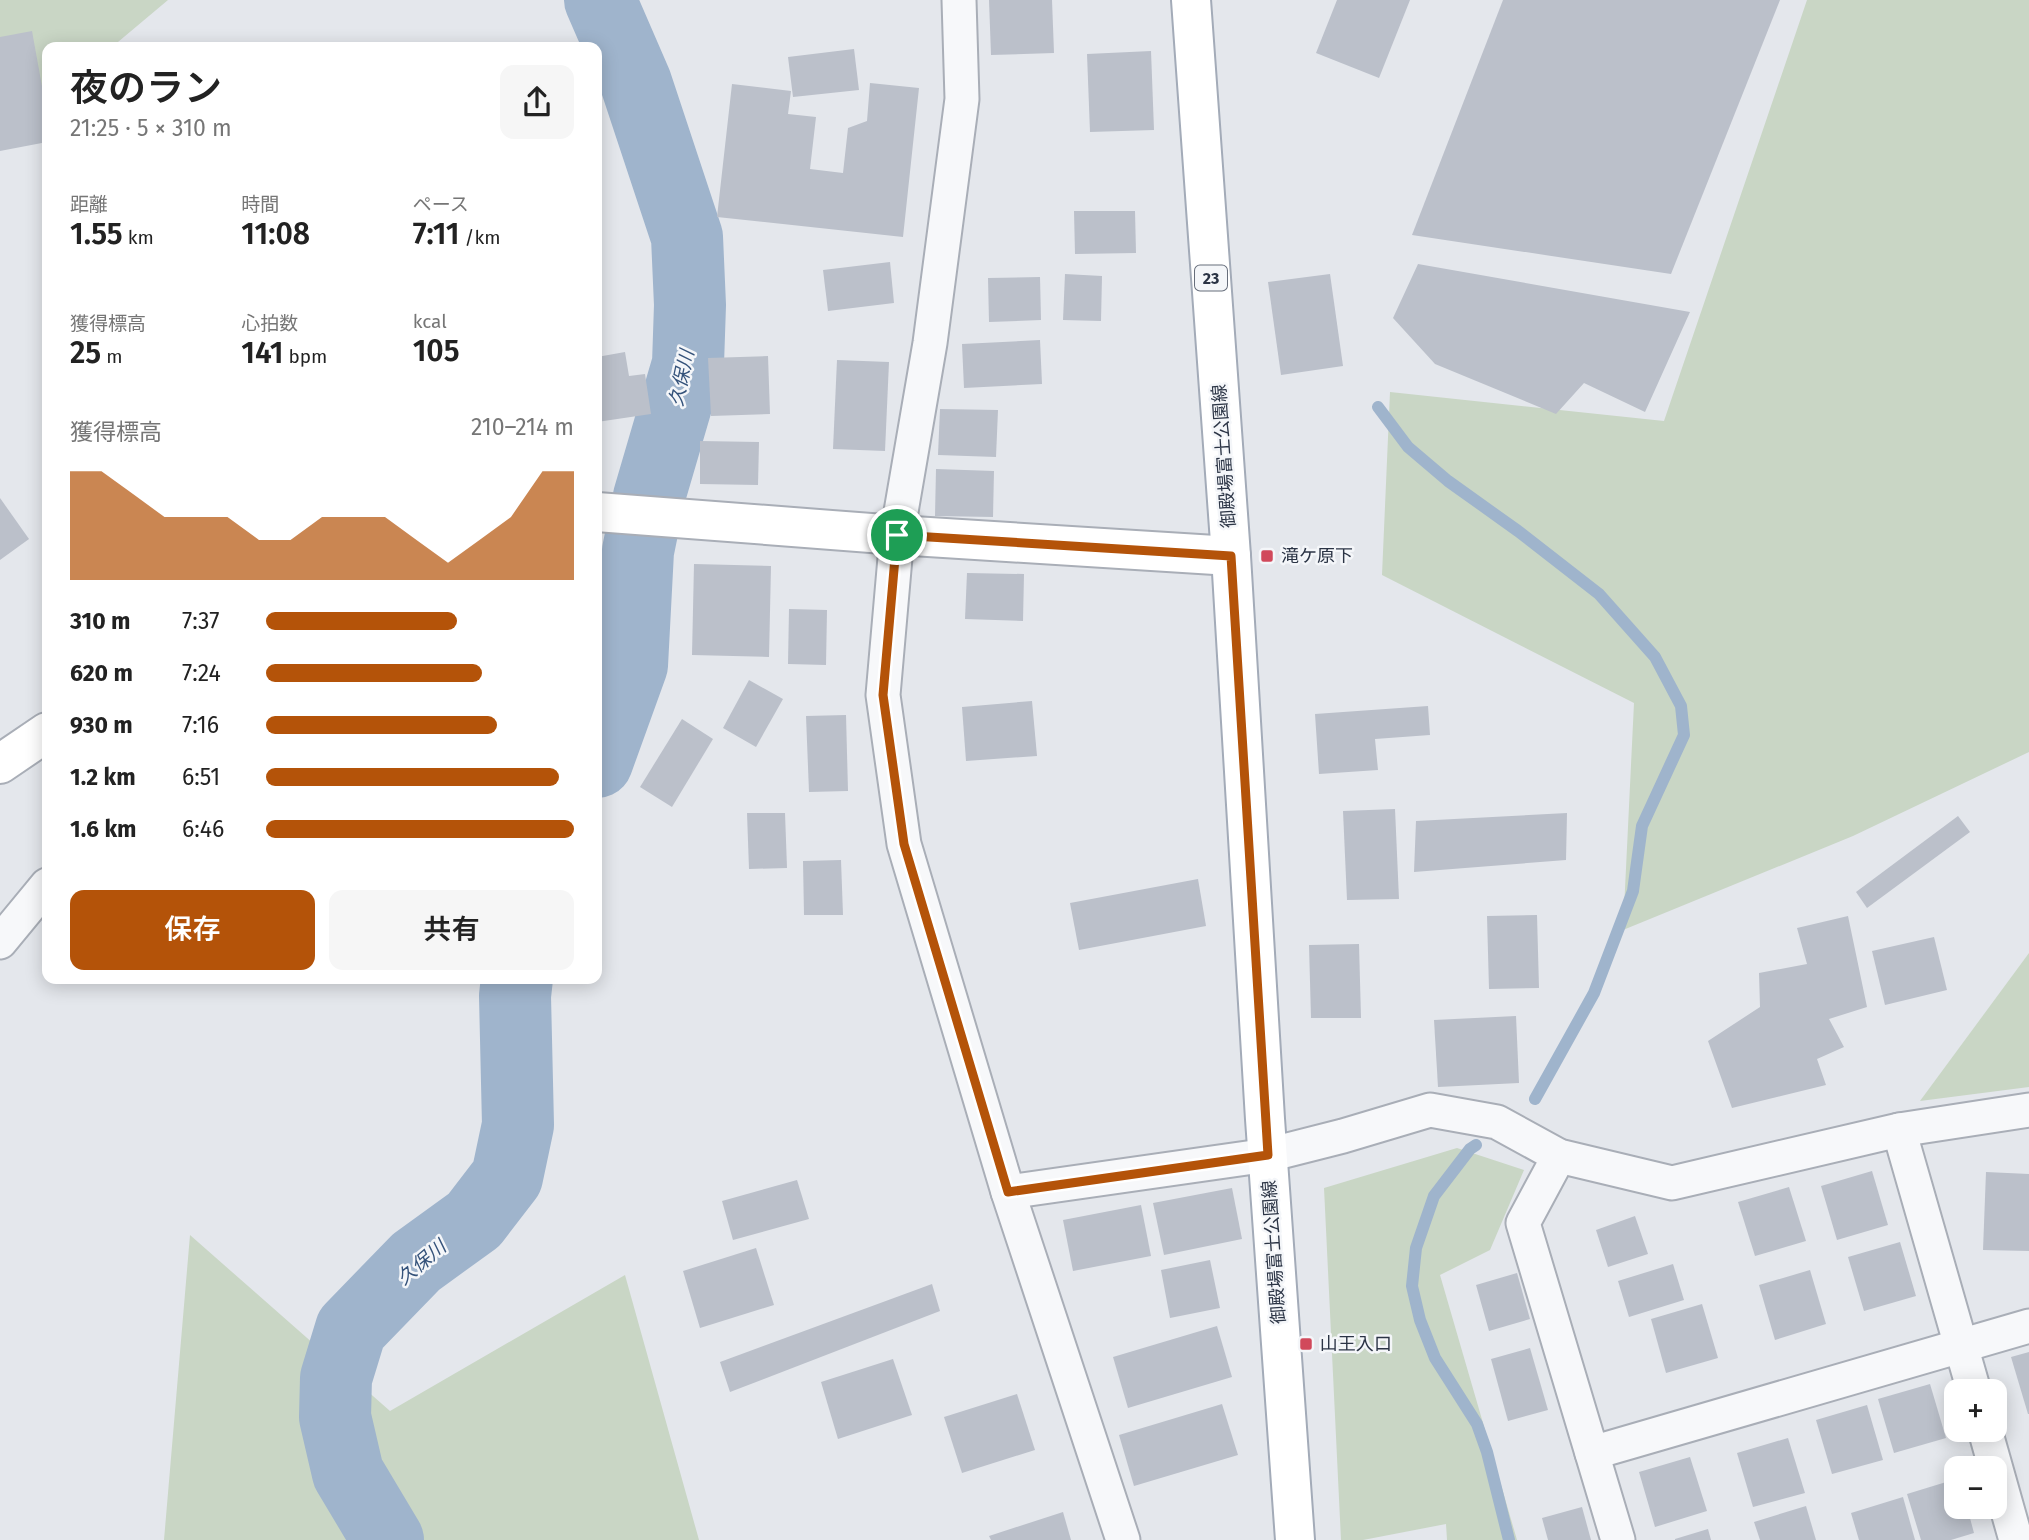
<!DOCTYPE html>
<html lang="ja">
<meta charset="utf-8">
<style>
:root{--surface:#fff;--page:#f6f6f6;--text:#222;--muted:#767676;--accent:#b45309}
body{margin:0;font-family:"Fira Sans","Noto Sans JP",sans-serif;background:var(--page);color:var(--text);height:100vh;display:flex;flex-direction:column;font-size:26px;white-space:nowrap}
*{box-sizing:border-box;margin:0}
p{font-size:23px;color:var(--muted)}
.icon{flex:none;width:38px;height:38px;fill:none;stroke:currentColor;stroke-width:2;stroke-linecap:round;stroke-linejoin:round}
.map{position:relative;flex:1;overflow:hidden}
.side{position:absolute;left:42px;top:42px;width:560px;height:942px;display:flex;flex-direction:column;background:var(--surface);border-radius:14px;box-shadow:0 4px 18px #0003}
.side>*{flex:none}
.tools{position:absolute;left:1944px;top:1379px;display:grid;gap:14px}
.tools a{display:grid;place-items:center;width:63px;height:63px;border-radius:14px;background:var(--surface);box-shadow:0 4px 18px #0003;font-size:35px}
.pin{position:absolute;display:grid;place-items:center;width:60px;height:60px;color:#fff;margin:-30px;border:4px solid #fff;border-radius:50%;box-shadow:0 2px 7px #0007}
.round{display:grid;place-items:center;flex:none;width:74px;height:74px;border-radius:14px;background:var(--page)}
.head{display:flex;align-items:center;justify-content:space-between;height:119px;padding:0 28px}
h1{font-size:38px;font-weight:600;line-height:52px}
.figures{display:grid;grid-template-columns:repeat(3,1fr);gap:10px;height:119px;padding:7px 28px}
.figures div{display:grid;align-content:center}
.figures b{font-size:30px;font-weight:600}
.figures small{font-size:19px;font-weight:400}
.figures p{font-size:19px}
.chart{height:196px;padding:14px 28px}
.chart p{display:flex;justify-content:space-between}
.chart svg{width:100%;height:126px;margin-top:7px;fill:var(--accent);opacity:.7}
.cta{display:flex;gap:14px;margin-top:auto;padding:14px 28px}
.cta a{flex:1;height:80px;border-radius:14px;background:var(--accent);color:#fff;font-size:28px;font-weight:600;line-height:80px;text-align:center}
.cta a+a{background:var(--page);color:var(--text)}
ul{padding:0 28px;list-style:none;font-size:23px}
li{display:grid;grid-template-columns:112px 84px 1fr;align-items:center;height:52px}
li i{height:18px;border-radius:9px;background:var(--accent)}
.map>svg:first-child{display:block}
.green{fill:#c9d6c5}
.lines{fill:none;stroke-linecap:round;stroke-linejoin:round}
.stream{stroke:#9fb4cc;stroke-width:12}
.river{stroke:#9fb4cc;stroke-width:72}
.building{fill:#bbc0ca}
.street-casing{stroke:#a9aeb7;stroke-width:37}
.secondary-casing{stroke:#a9aeb7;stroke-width:42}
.primary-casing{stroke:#a3abb8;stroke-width:42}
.street{stroke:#f7f8fa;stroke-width:33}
.secondary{stroke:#fff;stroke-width:38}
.primary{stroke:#fff;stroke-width:38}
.route-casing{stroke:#fff;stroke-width:14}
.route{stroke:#b45309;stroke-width:9}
.poi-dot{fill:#d1495b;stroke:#f4f6f9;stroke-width:2.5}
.labels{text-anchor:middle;stroke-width:5;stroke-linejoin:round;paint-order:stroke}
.shield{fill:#f4f6f9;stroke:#676e7b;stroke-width:2}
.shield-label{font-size:16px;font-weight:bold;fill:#2b3445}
.street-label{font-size:18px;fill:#2b3445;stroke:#f4f6f9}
.poi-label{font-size:18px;fill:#2b3445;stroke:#f4f6f9;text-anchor:start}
.water-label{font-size:19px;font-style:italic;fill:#34527a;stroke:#f4f6f9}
</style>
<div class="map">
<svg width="2029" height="1540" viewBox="0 0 2029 1540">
<rect width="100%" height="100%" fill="#e4e7ec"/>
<!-- green -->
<g class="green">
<path d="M0 0H168L112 47H47V84L0 107Z"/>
<path d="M1807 0H2029V752L1853 836 1623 930 1634 703 1382 575 1390 392 1664 421Z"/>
<path d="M2029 953V1087L1920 1101Z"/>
<path d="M1457 1148 1524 1170 1490 1250 1440 1275 1517 1540H1447L1446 1524 1363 1540H1341L1324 1188Z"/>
<path d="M190 1235 390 1411 625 1275 699 1540H164Z"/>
</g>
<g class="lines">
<!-- stream -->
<g class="stream">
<path d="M1378 407 1408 447 1448 481 1518 531 1599 594 1655 657 1681 706 1684 735 1642 826 1633 891 1594 993 1535 1099"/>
<path d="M1476 1145 1470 1149 1434 1196 1416 1248 1412 1286 1420 1320 1435 1358 1477 1424 1487 1452 1509 1540"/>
</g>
<!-- river -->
<g class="river">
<path d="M597 762 632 665 638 551 649 497 688 364 690 305 687 237 636 83 600 0"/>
<path d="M388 1540 348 1473 335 1417 336 1378 351 1329 416 1262 474 1220 507 1177 518 1125 515 996 517 978"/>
</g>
</g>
<!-- building -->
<g class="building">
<path d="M989 0H1052L1054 53 991 55Z"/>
<path d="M1337 0H1410L1379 78 1316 53Z"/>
<path d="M1503 0H1780L1671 274 1412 235Z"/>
<path d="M32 31 47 114V142L0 151V37Z"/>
<path d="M377 43 378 47H357L356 45Z"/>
<path d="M854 49 859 90 793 97 788 57Z"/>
<path d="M1151 51 1154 130 1090 132 1087 54Z"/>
<path d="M870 83 919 88 903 237 717 217 732 84 791 91 788 114 816 117 810 169 843 173 848 128 867 121Z"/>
<path d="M1074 211H1135L1136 253 1075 254Z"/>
<path d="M890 262 894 303 828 311 823 270Z"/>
<path d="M1418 264 1690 312 1645 412 1584 383 1556 414 1435 364 1393 318Z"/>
<path d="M1065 274 1102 276 1101 321 1063 320Z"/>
<path d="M1330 274 1343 366 1281 375 1268 282Z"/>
<path d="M1040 277 1041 320 989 322 988 278Z"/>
<path d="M1040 340 1042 384 964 388 962 344Z"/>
<path d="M625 352 629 376 645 374 651 414 597 422V357Z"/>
<path d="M768 356 770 414 711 416 708 358Z"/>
<path d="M837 360 889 362 885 451 833 449Z"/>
<path d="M940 409 998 410 996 457 938 455Z"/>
<path d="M700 441 759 442 758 485 700 484Z"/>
<path d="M936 469 994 471 993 517 935 516Z"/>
<path d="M0 498 29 539 0 560Z"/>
<path d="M694 564 771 566 769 657 692 655Z"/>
<path d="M967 573 1024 574 1023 621 965 619Z"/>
<path d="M789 609 827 610 826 665 788 664Z"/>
<path d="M749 680 783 699 756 747 723 728Z"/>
<path d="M1032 701 1037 756 966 761 962 707Z"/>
<path d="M1428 706 1430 735 1375 739 1378 770 1319 774 1315 714Z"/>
<path d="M846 715 848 791 809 792 806 716Z"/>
<path d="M682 719 713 739 672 807 640 787Z"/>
<path d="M1395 809 1399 899 1347 900 1343 811Z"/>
<path d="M747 813H785L787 868 749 869Z"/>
<path d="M1567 813 1566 860 1414 872 1416 821Z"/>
<path d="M1958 816 1970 832 1867 908 1856 892Z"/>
<path d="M841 860 843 915H804L803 861Z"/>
<path d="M1198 879 1206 926 1079 950 1070 903Z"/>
<path d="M1537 915 1539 988 1489 989 1487 916Z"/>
<path d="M1848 916 1867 1007 1829 1019 1844 1047 1817 1059 1826 1085 1732 1108 1708 1041 1760 1007 1759 973 1807 964 1797 928Z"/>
<path d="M1934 937 1947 990 1885 1005 1872 951Z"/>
<path d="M1359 944 1361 1018H1311L1309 945Z"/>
<path d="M1516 1016 1519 1083 1438 1087 1434 1020Z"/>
<path d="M1872 1171 1888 1225 1837 1240 1821 1186Z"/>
<path d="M1986 1172 2029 1174V1251L1983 1250Z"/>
<path d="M797 1180 809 1219 733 1240 722 1201Z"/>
<path d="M1789 1187 1806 1241 1755 1256 1738 1202Z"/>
<path d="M1232 1188 1242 1239 1164 1255 1153 1203Z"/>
<path d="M1141 1205 1151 1256 1073 1271 1063 1220Z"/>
<path d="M1635 1216 1648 1254 1608 1267 1596 1230Z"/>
<path d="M1900 1242 1916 1296 1864 1311 1848 1257Z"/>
<path d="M756 1248 774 1305 700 1328 683 1271Z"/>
<path d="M1210 1260 1220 1308 1170 1318 1161 1270Z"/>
<path d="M1673 1264 1684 1300 1629 1317 1618 1281Z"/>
<path d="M1810 1270 1826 1324 1775 1340 1759 1285Z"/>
<path d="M1517 1273 1530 1319 1489 1331 1476 1285Z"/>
<path d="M932 1284 940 1311 730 1392 720 1362Z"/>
<path d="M1702 1304 1718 1358 1666 1373 1651 1319Z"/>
<path d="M1217 1326 1232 1377 1128 1408 1113 1357Z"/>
<path d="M1530 1348 1548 1410 1508 1421 1491 1359Z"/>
<path d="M2029 1352V1414H2028L2011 1357Z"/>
<path d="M893 1359 912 1415 838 1439 821 1382Z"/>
<path d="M1930 1384 1946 1438 1894 1453 1878 1399Z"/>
<path d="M1017 1394 1035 1450 962 1473 944 1417Z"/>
<path d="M1222 1404 1238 1455 1134 1486 1119 1435Z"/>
<path d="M1867 1405 1883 1460 1832 1474 1816 1420Z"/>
<path d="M1788 1438 1805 1493 1753 1507 1737 1453Z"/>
<path d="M1690 1457 1707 1511 1655 1527 1639 1472Z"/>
<path d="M1956 1479V1507H1967L1974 1533 1951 1540H1921L1907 1494Z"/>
<path d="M1903 1497 1915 1540H1859L1851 1513Z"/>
<path d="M1806 1506 1816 1540H1760L1754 1522Z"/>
<path d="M1582 1507 1591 1540H1548L1542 1518Z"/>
<path d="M1063 1512 1071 1540H991L989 1536Z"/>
<path d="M1708 1529 1711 1540H1675V1539Z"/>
</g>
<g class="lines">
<!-- street casing -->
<g class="street-casing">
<g id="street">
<path d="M959 0 962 99 930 343 897 535 883 695 904 844 1008 1192 1123 1540"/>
<path d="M0 942 47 885"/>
<path d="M1899 1130 1974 1391"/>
<path d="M1559 1156 1523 1223 1618 1540"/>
<path d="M1008 1192 1268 1155 1343 1136 1430 1110 1497 1122 1559 1156 1672 1183 1899 1130 2029 1110"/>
<path d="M1985 1430 2016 1540"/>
<path d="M1592 1453 2029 1326"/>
</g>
</g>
<!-- secondary casing -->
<g class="secondary-casing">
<g id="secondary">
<path d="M597 512 897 535 1231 556"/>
<path d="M0 764 47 732"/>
</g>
</g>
<!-- primary casing -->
<g class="primary-casing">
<path id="primary" d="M1191 0 1231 556 1265 1119 1295 1540"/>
</g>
<!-- street -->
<use href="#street" class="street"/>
<!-- secondary -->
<use href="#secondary" class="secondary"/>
<!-- primary -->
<use href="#primary" class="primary"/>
</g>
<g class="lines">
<!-- route casing -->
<g class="route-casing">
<path id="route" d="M897 535 1231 556 1268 1155 1008 1192 904 844 883 695Z"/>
</g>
<!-- route -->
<use href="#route" class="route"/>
</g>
<!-- markers -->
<g class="poi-dot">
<rect x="1260" y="549" width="14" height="14" rx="3.5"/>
<rect x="1299" y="1337" width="14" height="14" rx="3.5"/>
</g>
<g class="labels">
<!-- shield labels -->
<rect class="shield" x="1195" y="265.5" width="32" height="25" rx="5"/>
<g class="shield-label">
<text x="1211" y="284">23</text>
</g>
<!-- street labels -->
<g class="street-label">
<text transform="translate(1224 456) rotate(-94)" y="6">御殿場富士公園線</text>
<text transform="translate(1274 1252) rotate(-94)" y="6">御殿場富士公園線</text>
</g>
<!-- poi labels -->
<g class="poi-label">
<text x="1281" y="562">滝ケ原下</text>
<text x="1320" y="1350">山王入口</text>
</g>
<!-- water labels -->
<g class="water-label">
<text transform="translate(681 378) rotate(-78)" y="7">久保川</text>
<text transform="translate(421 1262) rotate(-40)" y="7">久保川</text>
</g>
</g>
</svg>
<div class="tools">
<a>+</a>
<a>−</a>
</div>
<div class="pin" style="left:897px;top:535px;background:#1e9e55"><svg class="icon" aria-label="arrive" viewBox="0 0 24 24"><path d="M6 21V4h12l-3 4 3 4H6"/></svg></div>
<section class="side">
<div class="head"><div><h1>夜のラン</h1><p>21:25 · 5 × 310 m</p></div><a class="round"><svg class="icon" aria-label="share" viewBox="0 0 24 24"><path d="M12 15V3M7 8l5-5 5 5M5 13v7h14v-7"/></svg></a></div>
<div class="figures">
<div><p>距離</p><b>1.55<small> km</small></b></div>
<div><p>時間</p><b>11:08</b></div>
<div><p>ペース</p><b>7:11<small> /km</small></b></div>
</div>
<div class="figures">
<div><p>獲得標高</p><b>25<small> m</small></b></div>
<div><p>心拍数</p><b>141<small> bpm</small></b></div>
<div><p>kcal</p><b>105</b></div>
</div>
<div class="chart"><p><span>獲得標高</span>210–214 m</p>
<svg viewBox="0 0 160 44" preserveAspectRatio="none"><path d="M0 44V6L10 6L20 14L30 22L40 22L50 22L60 30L70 30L80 22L90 22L100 22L110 30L120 38L130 30L140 22L150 6L160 6V44z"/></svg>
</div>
<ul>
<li><b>310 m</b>7:37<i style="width:62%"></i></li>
<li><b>620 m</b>7:24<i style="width:70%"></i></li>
<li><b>930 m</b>7:16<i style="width:75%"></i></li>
<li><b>1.2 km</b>6:51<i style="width:95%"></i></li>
<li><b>1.6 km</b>6:46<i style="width:100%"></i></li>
</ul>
<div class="cta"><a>保存</a><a>共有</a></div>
</section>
</div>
